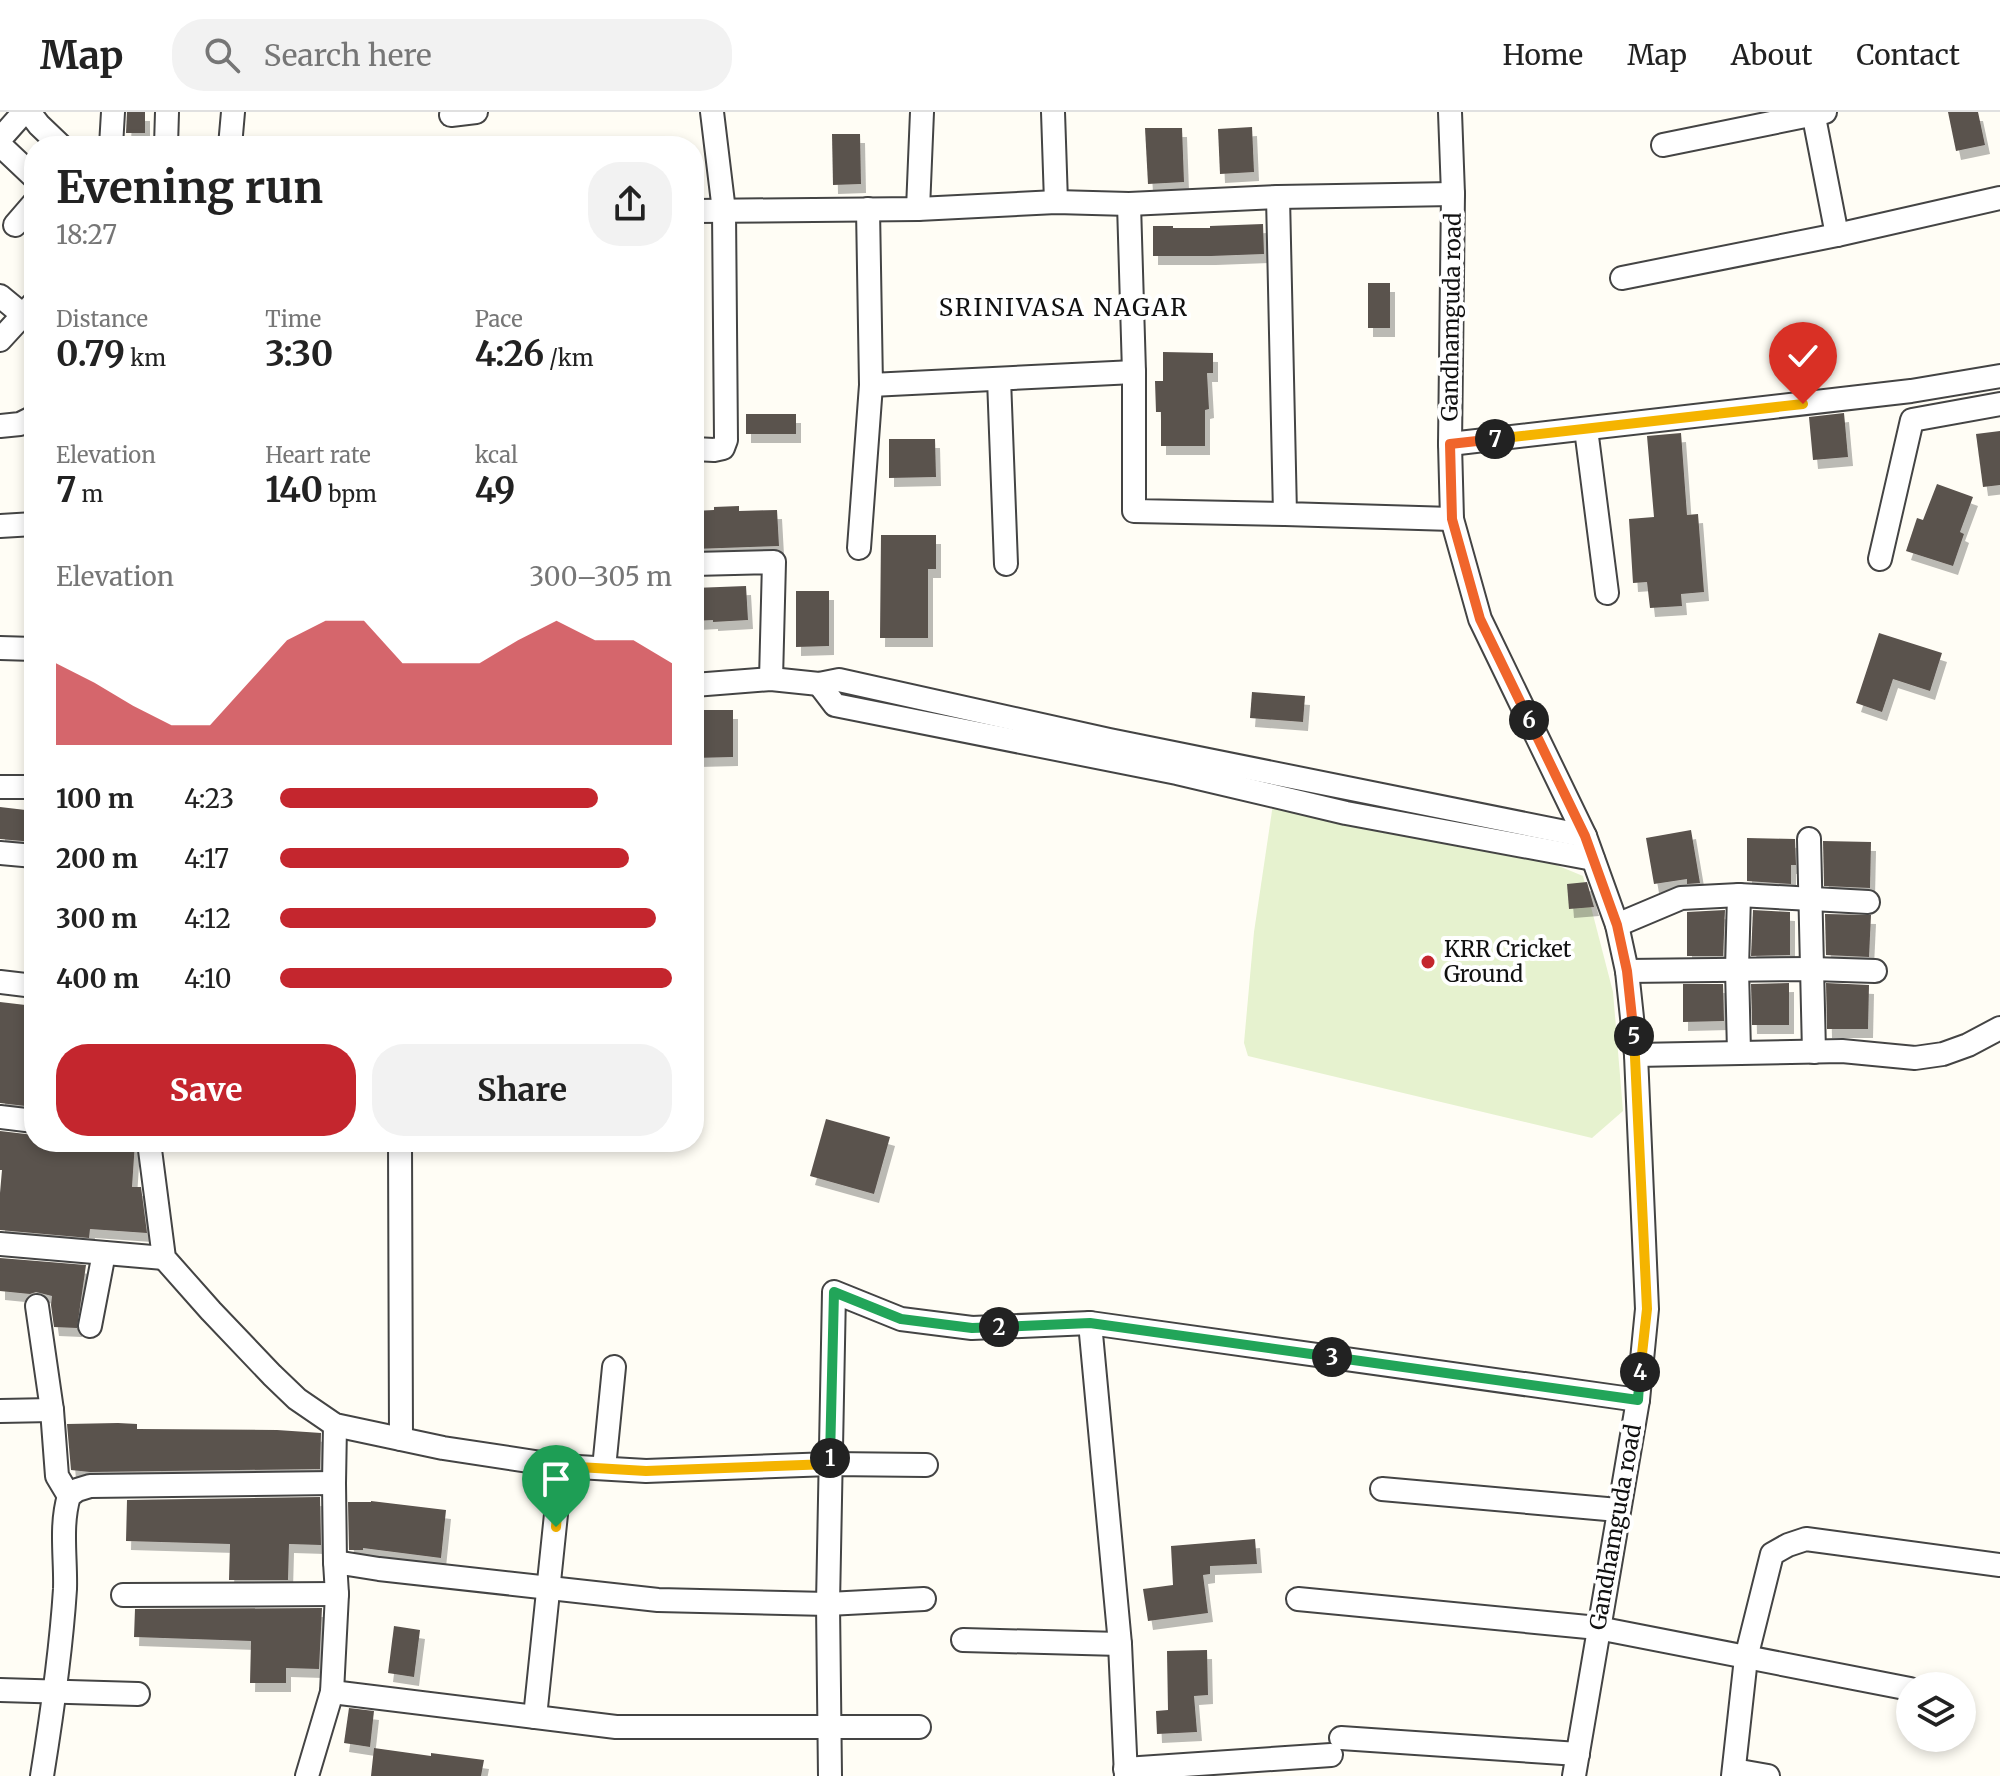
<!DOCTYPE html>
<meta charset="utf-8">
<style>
:root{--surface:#fff;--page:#f2f2f2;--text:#222;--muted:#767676;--line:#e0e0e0;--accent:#c4262e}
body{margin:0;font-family:Merriweather,serif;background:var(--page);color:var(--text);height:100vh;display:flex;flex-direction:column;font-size:30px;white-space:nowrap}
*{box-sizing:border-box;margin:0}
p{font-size:26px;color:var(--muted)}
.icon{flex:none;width:44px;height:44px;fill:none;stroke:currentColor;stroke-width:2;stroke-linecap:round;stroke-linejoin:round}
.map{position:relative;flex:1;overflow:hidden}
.sheet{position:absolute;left:24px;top:24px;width:680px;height:1016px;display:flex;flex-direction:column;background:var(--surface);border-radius:32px;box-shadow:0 4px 12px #0003}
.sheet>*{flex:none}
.controls{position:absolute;left:1896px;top:1560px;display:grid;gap:16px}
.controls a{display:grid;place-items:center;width:80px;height:80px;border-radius:50%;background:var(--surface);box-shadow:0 4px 12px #0003;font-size:40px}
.pin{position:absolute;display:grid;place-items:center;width:68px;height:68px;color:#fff;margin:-82px -34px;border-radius:50% 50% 50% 0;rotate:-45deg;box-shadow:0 0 8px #0007}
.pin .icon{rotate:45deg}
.km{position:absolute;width:40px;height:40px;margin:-20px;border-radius:50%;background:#222;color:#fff;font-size:22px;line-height:40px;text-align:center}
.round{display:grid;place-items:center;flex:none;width:84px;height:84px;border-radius:32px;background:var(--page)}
.summary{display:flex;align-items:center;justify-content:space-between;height:136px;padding:0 32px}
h1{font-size:44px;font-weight:700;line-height:60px}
.metrics{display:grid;grid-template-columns:repeat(3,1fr);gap:12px;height:136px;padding:8px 32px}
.metrics div{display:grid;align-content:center}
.metrics b{font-size:34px;font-weight:700}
.metrics small{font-size:22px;font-weight:400}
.metrics p{font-size:22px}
.chart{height:224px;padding:16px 32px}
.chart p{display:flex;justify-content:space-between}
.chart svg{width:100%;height:144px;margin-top:8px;fill:var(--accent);opacity:.7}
.primary-button{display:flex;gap:16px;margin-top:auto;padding:16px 32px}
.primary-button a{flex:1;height:92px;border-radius:32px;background:var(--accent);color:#fff;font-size:32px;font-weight:700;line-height:92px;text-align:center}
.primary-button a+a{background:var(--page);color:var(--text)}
ul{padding:0 32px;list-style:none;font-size:26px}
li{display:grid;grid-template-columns:128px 96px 1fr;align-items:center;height:60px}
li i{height:20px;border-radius:10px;background:var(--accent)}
header{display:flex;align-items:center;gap:48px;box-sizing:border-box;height:112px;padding:0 40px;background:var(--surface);border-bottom:2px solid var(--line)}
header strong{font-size:38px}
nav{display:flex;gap:44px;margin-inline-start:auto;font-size:28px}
.search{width:560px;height:72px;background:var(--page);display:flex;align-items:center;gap:20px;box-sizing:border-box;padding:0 28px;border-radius:32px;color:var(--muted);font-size:30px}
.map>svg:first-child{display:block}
.pitch{fill:#e6f2cf}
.building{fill:#5a524d;filter:url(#shadow)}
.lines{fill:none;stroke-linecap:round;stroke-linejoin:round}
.minor-casing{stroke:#444;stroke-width:26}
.minor{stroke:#fff;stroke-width:22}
.split-1-casing{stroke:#fff;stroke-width:16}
.split-2-casing{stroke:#fff;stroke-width:16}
.split-3-casing{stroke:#fff;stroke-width:16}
.split-4-casing{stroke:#fff;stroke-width:16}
.split-5-casing{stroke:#fff;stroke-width:16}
.split-6-casing{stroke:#fff;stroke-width:16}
.split-7-casing{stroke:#fff;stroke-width:16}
.split-8-casing{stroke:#fff;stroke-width:16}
.split-1{stroke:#f5b400;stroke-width:10}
.split-2{stroke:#22a559;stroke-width:10}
.split-3{stroke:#22a559;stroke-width:10}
.split-4{stroke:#22a559;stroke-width:10}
.split-5{stroke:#f5b400;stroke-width:10}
.split-6{stroke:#f0652b;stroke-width:10}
.split-7{stroke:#f0652b;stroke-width:10}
.split-8{stroke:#f5b400;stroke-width:10}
.poi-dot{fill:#c4262e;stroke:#fff;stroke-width:3}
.labels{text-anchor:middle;stroke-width:8;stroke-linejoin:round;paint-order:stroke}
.street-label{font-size:22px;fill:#111;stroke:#fff}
.poi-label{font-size:22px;fill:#111;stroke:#fff;text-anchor:start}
.neighbourhood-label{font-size:24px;letter-spacing:2px;fill:#111;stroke:#fff}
</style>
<header>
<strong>Map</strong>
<div class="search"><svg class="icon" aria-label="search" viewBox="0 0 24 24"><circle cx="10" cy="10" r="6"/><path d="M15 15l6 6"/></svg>Search here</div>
<nav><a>Home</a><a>Map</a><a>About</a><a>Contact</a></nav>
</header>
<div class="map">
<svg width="2000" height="1664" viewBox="0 0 2000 1664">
<defs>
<filter id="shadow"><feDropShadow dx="5" dy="9" stdDeviation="0" flood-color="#0004"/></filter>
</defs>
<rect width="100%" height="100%" fill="#fffdf5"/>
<!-- pitch -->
<path class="pitch" d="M1273 692 1532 743 1583 764 1613 880 1623 999 1592 1026 1248 944 1244 931 1254 820Z"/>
<!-- building -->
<g class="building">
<path d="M127 0H145V21H126Z"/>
<path d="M1948 0H1978L1985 33 1956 39Z"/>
<path d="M1252 15 1254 60 1220 62 1218 17Z"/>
<path d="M1145 16H1182L1184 70 1148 72Z"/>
<path d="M832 22H860L861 72 833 73Z"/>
<path d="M1263 112 1264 142 1211 144H1153V114H1173V116H1210V114Z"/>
<rect x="1368" y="171" width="22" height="45"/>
<path d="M1163 240 1213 241V261H1207L1209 297 1205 298V334H1161V300H1156L1155 269H1163Z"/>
<path d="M1844 301 1848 345 1813 348 1809 305Z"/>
<rect x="746" y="302" width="50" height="20"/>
<path d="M2000 319V373L1983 375 1976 322Z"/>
<path d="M1681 321 1687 403 1698 402 1704 480 1681 482 1682 494 1650 496 1647 470 1633 471 1629 407 1654 405 1647 324Z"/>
<path d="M889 327H935L936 365 889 366Z"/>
<path d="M1937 372 1973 385 1960 420 1964 422 1953 454 1906 439 1917 406 1923 408Z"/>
<path d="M739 394V399L777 398 779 434 694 437V399L714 398V395Z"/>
<path d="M881 423H936V457H928V526H880Z"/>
<path d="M746 474 748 508 713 510V508L694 509V476Z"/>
<path d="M796 479H829V534L796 535Z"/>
<path d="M1879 521 1942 541 1930 579 1893 567 1882 600 1856 591Z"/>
<path d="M1252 580 1305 584 1303 610 1250 606Z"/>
<path d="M694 598H733V645L694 646Z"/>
<path d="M0 695 34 699V730L0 727Z"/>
<path d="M1691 718 1700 771 1687 772V767L1654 772 1646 726Z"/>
<path d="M1747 726 1795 727 1796 753H1791V772L1747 769Z"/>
<path d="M1823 729 1871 730 1870 776 1824 774Z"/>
<path d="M1587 770 1594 795 1569 797 1567 772Z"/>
<path d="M1725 798 1723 844H1687V800Z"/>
<path d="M1753 798 1790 800V843L1751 844Z"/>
<path d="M1825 802 1871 803 1869 845 1826 843Z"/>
<path d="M1789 871V913H1752L1751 872Z"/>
<path d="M1826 871 1869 873 1868 917H1827Z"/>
<path d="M1683 872H1723L1724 909 1683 910Z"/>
<path d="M0 890 34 894V995L0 991Z"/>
<path d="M826 1007 890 1025 874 1082 810 1064Z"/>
<path d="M0 1019 34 1023V1030H135L132 1075H141L147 1121 90 1117 89 1126 0 1118V1081L2 1058H0Z"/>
<path d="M0 1146 86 1153 77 1216 54 1215 51 1193 52 1184 36 1180 30 1182 0 1179Z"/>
<path d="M118 1311 137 1312V1317L277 1318 321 1321 320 1357 90 1360 71 1358 67 1312Z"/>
<path d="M320 1385 321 1433 289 1432 288 1468H229L230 1432 126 1429 127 1388Z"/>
<path d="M371 1389 446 1398 441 1446 363 1436V1438H349L348 1390H371Z"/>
<path d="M1255 1427 1257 1452 1210 1454V1462L1203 1463 1208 1501 1148 1509 1143 1477 1173 1473 1171 1434Z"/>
<path d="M322 1496 319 1557 286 1556V1571H250L251 1529 134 1525 135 1497Z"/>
<path d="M394 1514 420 1518 414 1565 388 1561Z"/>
<path d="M1207 1538 1208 1583 1194 1584 1197 1620 1157 1622 1156 1599 1168 1598 1167 1539Z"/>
<path d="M349 1596 374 1599 370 1635 344 1631Z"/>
<path d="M374 1636 431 1644V1641L484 1648 481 1664H371Z"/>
</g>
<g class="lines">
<!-- minor casing -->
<g class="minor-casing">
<g id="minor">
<path d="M29 0 39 13 61 34"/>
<path d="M1053 0 1056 90"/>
<path d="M1450 0 1453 82 1450 332 1452 407 1480 507 1585 724 1617 813 1627 859 1636 943 1647 1197 1638 1288 1574 1664"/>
<path d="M1813 0 1837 123"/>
<path d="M451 3 476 0"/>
<path d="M0 27 24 0"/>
<path d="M0 33 34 65"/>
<path d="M1663 33 1825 0"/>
<path d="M111 34 113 0"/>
<path d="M166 34 167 0"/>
<path d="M230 34 233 0"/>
<path d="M1278 85 1285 402 1452 407"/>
<path d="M1129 92 1134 260V399L1285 402"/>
<path d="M868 97 871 273 1134 260"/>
<path d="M918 97 922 0"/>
<path d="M694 99 918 97 1056 90 1129 92 1278 85 1453 82"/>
<path d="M15 113 34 91"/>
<path d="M1622 166 1837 123 2000 86"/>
<path d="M0 184 23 203"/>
<path d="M0 228 34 191"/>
<path d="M999 267 1006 452"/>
<path d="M0 314 20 312 34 305"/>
<path d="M1586 317 1607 481"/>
<path d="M1450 332 1911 279 2000 264"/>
<path d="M694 337 714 338 723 336 726 328 724 99 712 0"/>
<path d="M0 414 34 412"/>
<path d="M859 436 871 273"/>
<path d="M1880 447 1912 308 2000 292"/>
<path d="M694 452 774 450 771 567"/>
<path d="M0 536 34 537"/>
<path d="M819 572 835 593 1177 661 1346 701 1593 747"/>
<path d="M694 573 771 567 819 572 839 568 1109 628 1585 724"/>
<path d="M0 675H34"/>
<path d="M1809 727 1814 940"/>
<path d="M0 741 34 744"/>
<path d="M1617 813 1681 786 1739 783 1868 790"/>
<path d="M1627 859 1812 857 1875 859"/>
<path d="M0 870 34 874"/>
<path d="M1739 940 1737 857 1739 783"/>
<path d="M1636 943 1842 939 1915 946 1943 942 1968 933 2000 916"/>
<path d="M0 1005 34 1009"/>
<path d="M149 1030 164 1146 211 1199 272 1263 297 1287 335 1313 443 1336 561 1354 646 1359 830 1352 926 1353"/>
<path d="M400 1030 401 1327"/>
<path d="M0 1132 164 1146"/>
<path d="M37 1194 52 1298 57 1364 69 1384"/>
<path d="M1090 1211 1120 1532 1126 1664"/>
<path d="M90 1214 104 1141"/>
<path d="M0 1299 52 1298"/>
<path d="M604 1356 614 1255"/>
<path d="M1382 1377 1618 1398"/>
<path d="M335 1450 334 1371 335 1313"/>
<path d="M123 1483 337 1482"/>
<path d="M1298 1487 1598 1516 1910 1577"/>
<path d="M963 1528 1120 1532"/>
<path d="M0 1578 138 1582"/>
<path d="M332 1580 616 1615H919"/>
<path d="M535 1605 561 1354"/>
<path d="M1341 1626 1578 1642"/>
<path d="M1125 1657 1331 1643"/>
<path d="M1734 1658 1768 1664"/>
<path d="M42 1664C52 1602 61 1540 65 1477 66 1447 60 1414 69 1384L77 1378 90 1374 334 1371"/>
<path d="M307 1664 332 1580 337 1482 335 1450 379 1457 658 1488 828 1492 924 1487"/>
<path d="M830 1664 828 1492 834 1180 901 1207 972 1216 1090 1211 1638 1288"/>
<path d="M1733 1664 1746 1546 1772 1442 1788 1433 1806 1427 2000 1453"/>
</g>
</g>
<!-- minor -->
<use href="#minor" class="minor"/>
</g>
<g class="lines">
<!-- split-1 casing -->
<g class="split-1-casing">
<path id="split-1" d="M556 1415 561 1354 646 1359 830 1352V1346"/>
</g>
<!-- split-2 casing -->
<g class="split-2-casing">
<path id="split-2" d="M830 1346 834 1180 901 1207 972 1216 999 1215"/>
</g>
<!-- split-3 casing -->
<g class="split-3-casing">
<path id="split-3" d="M999 1215 1090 1211 1332 1245"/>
</g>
<!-- split-4 casing -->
<g class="split-4-casing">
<path id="split-4" d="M1332 1245 1638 1288 1640 1260"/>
</g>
<!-- split-5 casing -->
<g class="split-5-casing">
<path id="split-5" d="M1634 924 1647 1197 1640 1260"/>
</g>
<!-- split-6 casing -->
<g class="split-6-casing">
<path id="split-6" d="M1529 608 1585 724 1617 813 1627 859 1634 924"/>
</g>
<!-- split-7 casing -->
<g class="split-7-casing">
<path id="split-7" d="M1495 327 1450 332 1452 407 1480 507 1529 608"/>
</g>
<!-- split-8 casing -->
<g class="split-8-casing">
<path id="split-8" d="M1495 327 1803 292"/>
</g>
<!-- split-1 -->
<use href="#split-1" class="split-1"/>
<!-- split-2 -->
<use href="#split-2" class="split-2"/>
<!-- split-3 -->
<use href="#split-3" class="split-3"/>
<!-- split-4 -->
<use href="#split-4" class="split-4"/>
<!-- split-5 -->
<use href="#split-5" class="split-5"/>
<!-- split-6 -->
<use href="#split-6" class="split-6"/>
<!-- split-7 -->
<use href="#split-7" class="split-7"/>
<!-- split-8 -->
<use href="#split-8" class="split-8"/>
</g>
<!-- markers -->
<circle class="poi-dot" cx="1428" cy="850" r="8"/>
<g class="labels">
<!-- street labels -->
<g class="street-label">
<text transform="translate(1451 205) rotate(-89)" y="8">Gandhamguda road</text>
<text transform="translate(1615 1415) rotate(-80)" y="8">Gandhamguda road</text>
</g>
<!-- poi labels -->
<g class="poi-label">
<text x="1444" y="845">KRR Cricket<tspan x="1444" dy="25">Ground</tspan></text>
</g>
<!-- neighbourhood labels -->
<g class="neighbourhood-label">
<text x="1064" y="204">SRINIVASA NAGAR</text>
</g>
</g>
</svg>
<div class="controls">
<a><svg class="icon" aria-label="layers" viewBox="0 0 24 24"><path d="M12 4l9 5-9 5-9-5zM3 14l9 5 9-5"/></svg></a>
</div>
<div class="pin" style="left:556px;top:1415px;background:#1e9e55"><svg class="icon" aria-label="arrive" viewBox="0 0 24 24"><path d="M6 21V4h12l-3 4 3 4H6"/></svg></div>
<div class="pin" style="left:1803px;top:292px;background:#d93025"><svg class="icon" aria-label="check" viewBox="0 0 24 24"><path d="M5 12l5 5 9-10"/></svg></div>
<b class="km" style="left:830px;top:1346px">1</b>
<b class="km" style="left:999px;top:1215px">2</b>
<b class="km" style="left:1332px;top:1245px">3</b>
<b class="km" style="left:1640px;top:1260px">4</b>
<b class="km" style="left:1634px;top:924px">5</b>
<b class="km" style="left:1529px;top:608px">6</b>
<b class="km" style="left:1495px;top:327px">7</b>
<section class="sheet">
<div class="summary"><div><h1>Evening run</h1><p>18:27</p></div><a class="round"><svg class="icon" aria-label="share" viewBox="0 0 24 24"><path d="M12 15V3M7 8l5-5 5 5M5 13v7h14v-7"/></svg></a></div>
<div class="metrics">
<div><p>Distance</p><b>0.79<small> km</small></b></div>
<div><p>Time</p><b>3:30</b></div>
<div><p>Pace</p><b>4:26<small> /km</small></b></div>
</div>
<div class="metrics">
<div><p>Elevation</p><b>7<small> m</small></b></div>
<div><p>Heart rate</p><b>140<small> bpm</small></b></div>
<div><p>kcal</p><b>49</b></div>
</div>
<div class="chart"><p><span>Elevation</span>300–305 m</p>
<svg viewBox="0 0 160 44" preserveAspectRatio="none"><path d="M0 44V19L10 25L20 32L30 38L40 38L50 25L60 12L70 6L80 6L90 19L100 19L110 19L120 12L130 6L140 12L150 12L160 19V44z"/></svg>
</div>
<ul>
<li><b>100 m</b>4:23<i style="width:81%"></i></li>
<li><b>200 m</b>4:17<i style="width:89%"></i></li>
<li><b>300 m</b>4:12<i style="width:96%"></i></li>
<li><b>400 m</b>4:10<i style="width:100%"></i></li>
</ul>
<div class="primary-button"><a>Save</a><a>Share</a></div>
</section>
</div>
